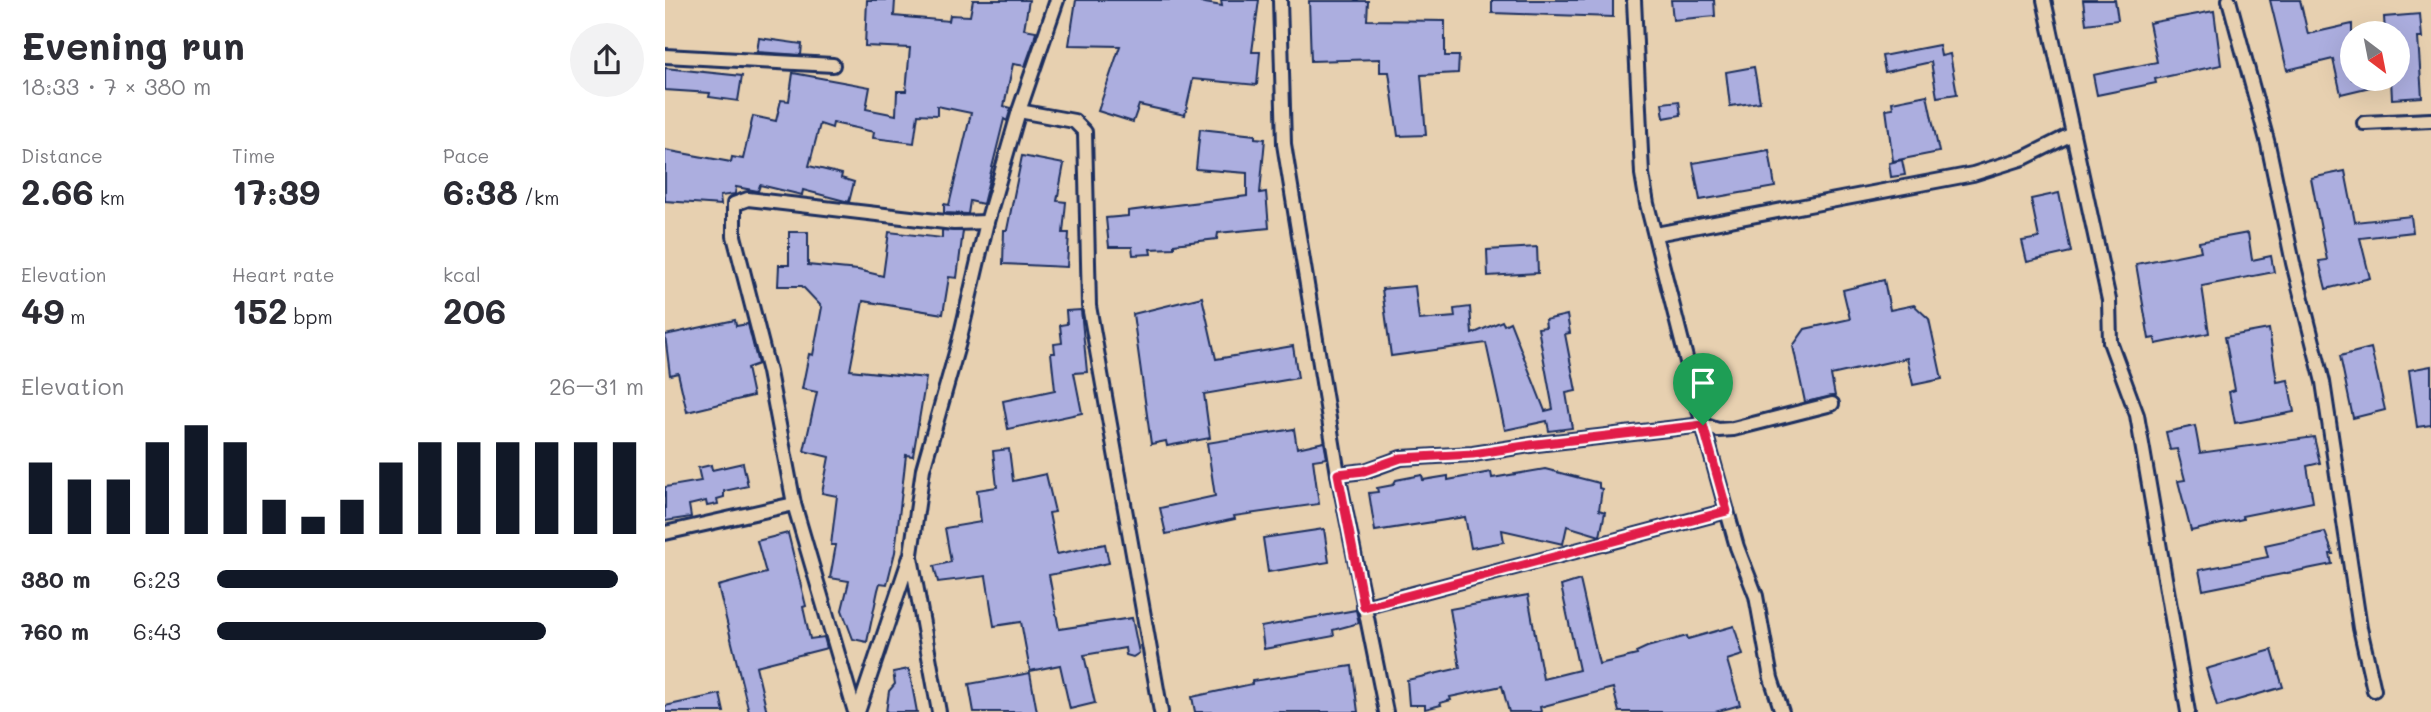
<!DOCTYPE html>
<meta charset="utf-8">
<style>
:root{--surface:#fff;--page:#f2f2f3;--text:#2b2b33;--muted:#7c7c81;--accent:#111827}
body{margin:0;font-family:Mali,sans-serif;background:var(--page);color:var(--text);height:100vh;display:flex;flex-direction:column;font-size:26px;white-space:nowrap}
*{box-sizing:border-box;margin:0}
p{font-size:23px;color:var(--muted)}
.icon{flex:none;width:38px;height:38px;fill:none;stroke:currentColor;stroke-width:2;stroke-linecap:round;stroke-linejoin:round}
.map{position:relative;flex:1;overflow:hidden}
.sheet{display:flex;flex-direction:column;background:var(--surface);width:665px}
.sheet>*{flex:none}
.needle{width:46px;rotate:148deg}
.buttons{position:absolute;left:1675px;top:21px;display:grid;gap:14px}
.buttons a{display:grid;place-items:center;width:70px;height:70px;border-radius:50%;background:var(--surface);box-shadow:0 7px 28px #0002;font-size:35px}
.pin{position:absolute;display:grid;place-items:center;width:60px;height:60px;color:#fff;margin:-72px -30px;border-radius:50% 50% 50% 0;rotate:-45deg;box-shadow:0 0 7px #0007}
.pin .icon{rotate:45deg}
.round{display:grid;place-items:center;flex:none;width:74px;height:74px;border-radius:37px;background:var(--page)}
.head{display:flex;align-items:center;justify-content:space-between;height:119px;padding:0 21px}
h1{font-size:38px;font-weight:700;line-height:52px}
.metrics{display:grid;grid-template-columns:repeat(3,1fr);gap:10px;height:119px;padding:7px 21px}
.metrics div{display:grid;align-content:center}
.metrics b{font-size:35px;font-weight:700}
.metrics small{font-size:19px;font-weight:400}
.metrics p{font-size:19px}
.chart{height:196px;padding:14px 21px}
.chart p{display:flex;justify-content:space-between}
.chart svg{width:100%;height:126px;margin-top:7px;stroke:var(--accent);stroke-width:6}
ul{padding:0 21px;list-style:none;font-size:23px}
li{display:grid;grid-template-columns:112px 84px 1fr;align-items:center;height:52px}
li i{height:18px;border-radius:9px;background:var(--accent)}
main{display:flex;flex:1;min-height:0}
.map>svg:first-child{display:block}
.building{fill:#acaedf;stroke:#1b2f5e;stroke-width:2}
.lines{fill:none;stroke-linecap:round;stroke-linejoin:round}
.minor-casing{stroke:#1b2f5e;stroke-width:18}
.minor{stroke:#e7d0b0;stroke-width:12}
.route-casing{stroke:#fff;stroke-width:14}
.route{stroke:#e11d48;stroke-width:9}
</style>
<main>
<section class="sheet">
<div class="head"><div><h1>Evening run</h1><p>18:33 · 7 × 380 m</p></div><a class="round"><svg class="icon" aria-label="share" viewBox="0 0 24 24"><path d="M12 15V3M7 8l5-5 5 5M5 13v7h14v-7"/></svg></a></div>
<div class="metrics">
<div><p>Distance</p><b>2.66<small> km</small></b></div>
<div><p>Time</p><b>17:39</b></div>
<div><p>Pace</p><b>6:38<small> /km</small></b></div>
</div>
<div class="metrics">
<div><p>Elevation</p><b>49<small> m</small></b></div>
<div><p>Heart rate</p><b>152<small> bpm</small></b></div>
<div><p>kcal</p><b>206</b></div>
</div>
<div class="chart"><p><span>Elevation</span>26–31 m</p>
<svg viewBox="0 0 160 44" preserveAspectRatio="none"><path d="M5 44V19M15 44V25M25 44V25M35 44V12M45 44V6M55 44V12M65 44V32M75 44V38M85 44V32M95 44V19M105 44V12M115 44V12M125 44V12M135 44V12M145 44V12M155 44V12"/></svg>
</div>
<ul>
<li><b>380 m</b>6:23<i style="width:94%"></i></li>
<li><b>760 m</b>6:43<i style="width:77%"></i></li>
</ul>
</section>
<div class="map">
<svg width="1766" height="712" viewBox="0 0 1766 712">
<rect width="100%" height="100%" fill="#e7d0b0"/>
<filter id="ink" filterUnits="userSpaceOnUse"><feTurbulence type="fractalNoise" baseFrequency=".0143" numOctaves="2"/><feDisplacementMap in="SourceGraphic" scale="14" xChannelSelector="R" yChannelSelector="G"/><feConvolveMatrix kernelMatrix="1 2 1 2 8 2 1 2 1" color-interpolation-filters="sRGB"/></filter>
<g filter="url(#ink)">
<!-- building -->
<g class="building">
<path d="M202 0H230L229 16 284 21 285 15 305 16 308 0H364L359 29 371 31 369 41 360 66 348 64 339 106 346 108 342 121 339 119 318 204 305 201 303 214 279 213V204L284 205 306 113 272 106V115L253 114 249 143 208 138 209 132 168 123 167 128 155 124 144 166 177 174 176 178 189 182 184 202 138 190 137 195 95 185 93 191 71 187 70 194 55 196 56 205 0 201V150L66 162 67 157 78 159 88 116 111 121 116 100 124 101 128 73 205 87 201 109 231 115 232 91H241L245 48 200 46Z"/>
<path d="M411 0H523L557 6 556 0H594L587 52H595L592 85 528 79 520 115 474 105 468 122 433 111 455 46 404 45Z"/>
<path d="M827 0H948V17L827 13Z"/>
<path d="M1006 0H1049L1050 16 1008 20Z"/>
<path d="M1418 0H1450L1453 20 1421 24Z"/>
<path d="M1605 0H1635L1643 34 1687 24V79H1718V84L1676 94 1668 59 1622 70Z"/>
<path d="M644 1H703L702 20 780 21V56H794L793 73 756 75 761 135 733 136 724 72H715V59L646 61Z"/>
<path d="M1549 11 1556 65 1490 79 1491 83 1432 95 1428 75 1492 62 1484 23Z"/>
<path d="M1755 14 1757 38H1753L1757 97 1727 99 1726 79H1732V33H1720L1719 17Z"/>
<path d="M94 38 137 44 136 55 92 52Z"/>
<path d="M1274 45 1276 56 1285 54 1292 94 1272 97 1266 62 1220 72 1217 56Z"/>
<path d="M1089 67 1095 102 1065 106 1061 72Z"/>
<path d="M0 68 77 76 73 101 44 97 45 93 0 90Z"/>
<path d="M1262 95 1274 152 1228 161 1221 109 1228 108 1227 102Z"/>
<path d="M1014 101 1016 115 999 118 997 103Z"/>
<path d="M535 129 590 135V138L600 139 595 193 601 192 604 228 553 233 552 239 509 244V248L485 249 486 254 468 255 467 247H444L441 218 463 216V211L582 196V173L531 169Z"/>
<path d="M1104 150 1110 187 1035 200 1028 163Z"/>
<path d="M357 156 399 164 392 201 401 202 398 233H404L402 267 338 264 339 230H342Z"/>
<path d="M1237 160 1240 175 1226 177 1224 163Z"/>
<path d="M1680 171 1690 222 1746 216 1748 232 1695 238 1705 278 1661 289 1654 261 1662 260 1646 178Z"/>
<path d="M1394 193 1406 252 1362 262 1357 241 1374 238 1366 199Z"/>
<path d="M277 230 298 231 292 278 284 277 278 314 198 301 185 370 261 378 248 456 241 455 230 552 222 584 215 583 213 590 202 642 188 639 177 610 184 581 165 578 171 545H166L172 496 157 493 164 457 139 451 152 392 137 389 144 354 148 355 157 307 137 286H113L114 265H124V232H143V265L193 270 218 276 224 232 277 238Z"/>
<path d="M1583 233 1587 260 1606 256 1609 272 1537 286 1544 333 1491 344 1490 338 1484 339 1471 264 1536 251 1534 242Z"/>
<path d="M872 247 873 273 823 276 822 250Z"/>
<path d="M1219 280 1225 310 1249 305 1264 319 1277 379 1248 385 1242 358 1166 375 1170 396 1140 402 1128 346 1140 329 1185 319 1178 290Z"/>
<path d="M750 286 754 320 790 317 789 309 805 307 807 334 837 321 839 325 845 322 880 411 888 409 873 328 881 327 880 320 902 315 905 333 900 334 911 391 901 393 907 428 884 431 882 421 840 430 821 343 726 356 717 289Z"/>
<path d="M537 297 551 359 628 346 633 378 539 394 545 438 502 446 501 441 486 444 468 314Z"/>
<path d="M416 310 422 372 409 373 417 413 343 429 338 401 390 390 386 353H390L389 344 397 343 395 325 402 324 401 311Z"/>
<path d="M70 320 71 326 83 324 93 364 82 368 88 396 22 412 13 373 5 375 0 335Z"/>
<path d="M1604 329 1612 382 1623 380 1629 412 1570 423 1564 392 1570 390 1560 337Z"/>
<path d="M1706 348 1720 410 1688 418 1675 356Z"/>
<path d="M1766 366V425L1752 427 1744 370Z"/>
<path d="M1530 426 1535 453 1649 437 1655 463 1642 466 1648 502 1577 516 1578 519 1526 531 1513 481 1520 480 1512 449 1505 450 1501 432Z"/>
<path d="M629 429 632 448 659 442 662 458 648 460 654 504 569 516 570 519 501 534 495 508 550 496 542 443Z"/>
<path d="M344 449 348 481 381 474 390 512 384 513 392 554 440 544 444 563 384 575 394 629 467 618 474 653 468 657 461 655 460 648 419 655 430 703 405 709 395 665 365 671 356 622 329 626 321 576 273 582 269 566 286 562 280 528 316 522 312 490 332 487 328 451Z"/>
<path d="M78 463 83 486 59 491V497L52 499 53 504 42 506 41 501 24 505 26 517 0 521V487L36 481 33 468 46 465 47 470Z"/>
<path d="M880 469 934 483V488L937 489 934 510 940 512 935 536 902 526 898 544 837 530 839 542 806 548 800 517 710 531 704 493 713 492 712 488 728 485 731 480 757 475 758 480 783 476V480L826 472 827 478Z"/>
<path d="M659 529 664 562 603 572 598 538Z"/>
<path d="M1660 532 1668 554H1665L1667 564 1538 590 1534 570 1603 557 1600 545Z"/>
<path d="M123 533 141 606 138 607 145 639 159 637 162 648 91 666 102 712H84L53 586 101 573 92 541Z"/>
<path d="M915 580 934 664 972 655 971 652 982 647 1022 636 1023 639 1069 626 1078 655 1062 660 1075 705 1050 712H954L948 688 875 707 876 712H844L837 686 785 697 786 700 775 703 776 705 760 709V705H744L742 680 795 668 785 609 863 595 878 679 914 670 896 586Z"/>
<path d="M691 610 694 623 668 630 669 636 599 649 596 627Z"/>
<path d="M1607 650 1618 687 1552 706 1541 669Z"/>
<path d="M687 666 693 712H530L527 697 587 684V681Z"/>
<path d="M244 669 252 712H221L224 691 230 684 228 672Z"/>
<path d="M365 673 372 712H309L304 684Z"/>
<path d="M55 694 59 712H0V706Z"/>
</g>
<g class="lines">
<!-- minor casing -->
<g class="minor-casing">
<g id="minor">
<path d="M615 0 619 144 673 474 721 712"/>
<path d="M969 0 977 174 982 204 1038 425 1072 547 1091 596 1106 678 1117 712"/>
<path d="M1379 0 1444 300 1445 342 1472 415 1523 712"/>
<path d="M1564 0 1603 144 1628 263 1658 382 1695 628 1709 690"/>
<path d="M0 56 168 65"/>
<path d="M354 111 409 121 420 132 424 306 496 712"/>
<path d="M1699 123 1766 120"/>
<path d="M991 234 1308 174 1359 158 1407 134"/>
<path d="M673 474 700 471 736 458 808 454 872 444 1038 425 1053 430 1068 429 1167 404"/>
<path d="M0 533 129 504"/>
<path d="M246 557 274 712"/>
<path d="M699 607 1062 511"/>
<path d="M190 712 129 504 104 372 69 236V204L83 199 289 223 322 222"/>
<path d="M193 712 246 554 258 469 294 342 322 222 354 111 392 0"/>
</g>
</g>
<!-- minor -->
<use href="#minor" class="minor"/>
</g>
</g>
<g class="lines" filter="url(#ink)">
<!-- route casing -->
<g class="route-casing">
<path id="route" d="M1038 425 1062 511 699 607 673 474 699 471 736 458 808 454 872 444Z"/>
</g>
<!-- route -->
<use href="#route" class="route"/>
</g>
</svg>
<div class="buttons">
<a><svg class="needle" viewBox="-14 -14 28 28"><path d="M0-13l5 13h-10z" fill="#e53935"/><path d="M0 13l5-13h-10z" fill="#7c7c81"/></svg></a>
</div>
<div class="pin" style="left:1038px;top:425px;background:#1e9e55"><svg class="icon" aria-label="arrive" viewBox="0 0 24 24"><path d="M6 21V4h12l-3 4 3 4H6"/></svg></div>
</div>
</main>
